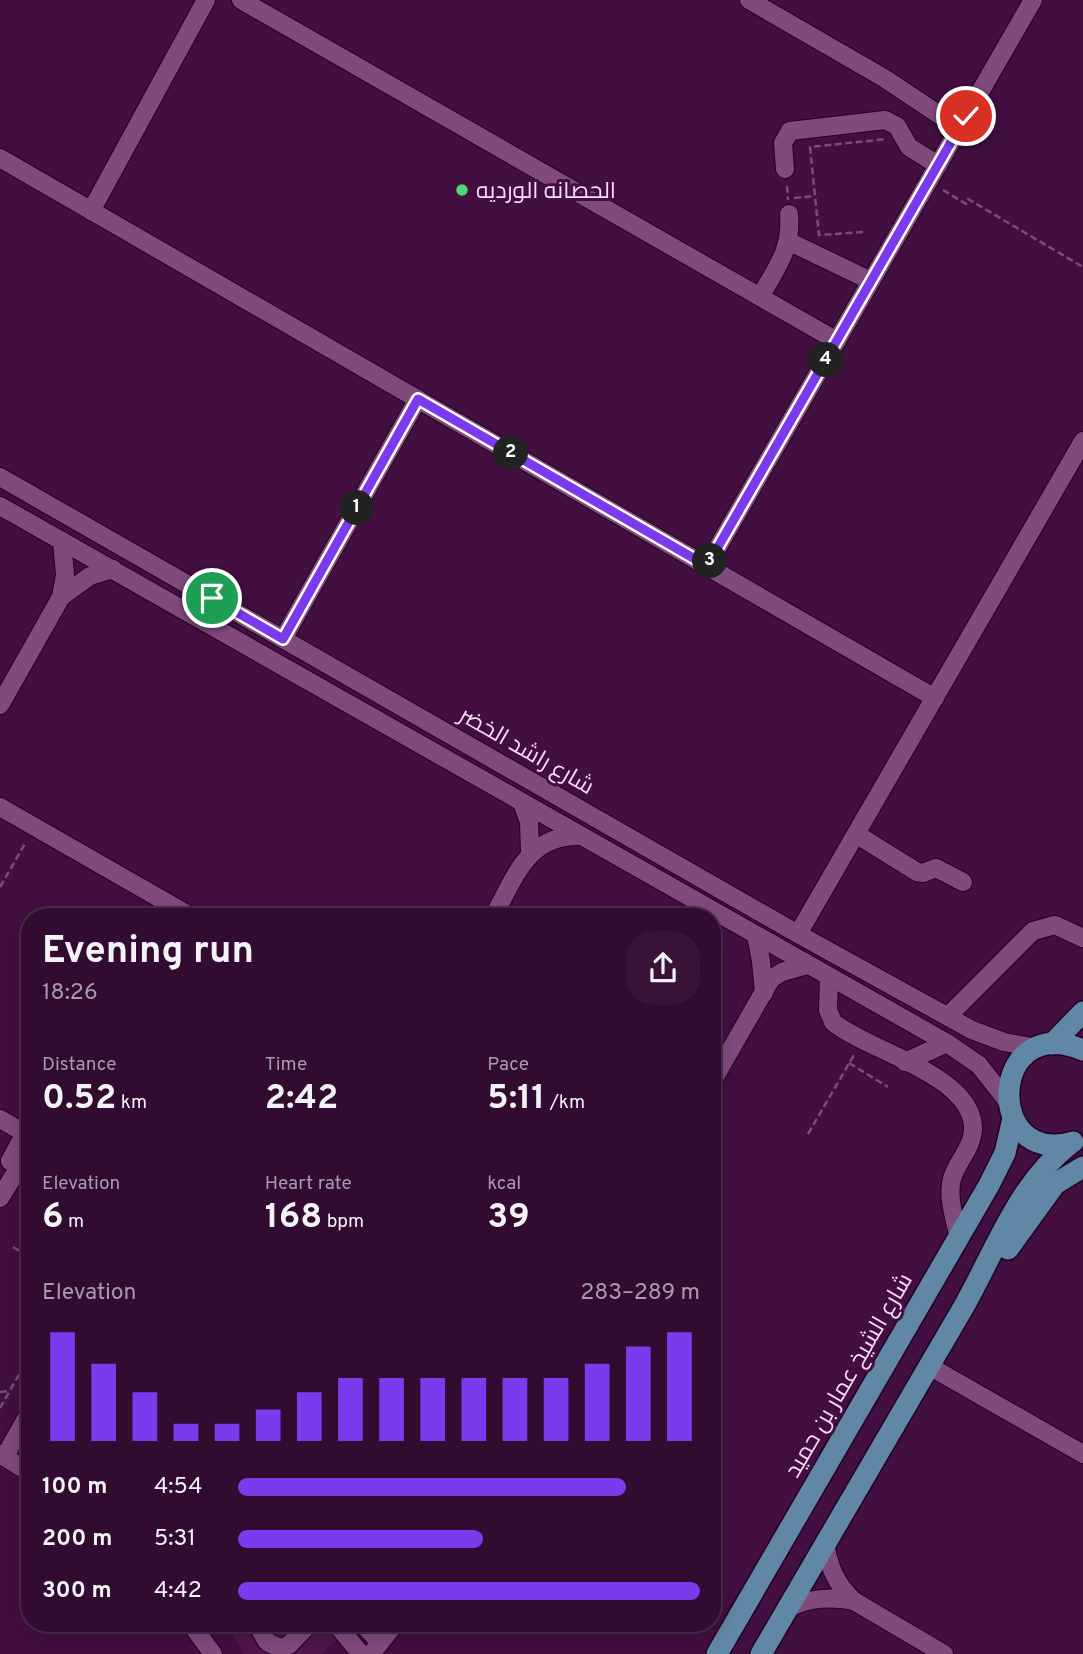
<!DOCTYPE html>
<meta charset="utf-8">
<style>
:root{--surface:#320b30;--page:#3a1438;--text:#f1f3f6;--muted:#a89bab;--line:#4d2b4c;--accent:#7c3aed}
body{margin:0;font-family:Overpass,Cairo,sans-serif;background:var(--page);color:var(--text);height:100vh;display:flex;flex-direction:column;font-size:26px;white-space:nowrap}
*{box-sizing:border-box;margin:0}
p{font-size:23px;color:var(--muted)}
.icon{flex:none;width:38px;height:38px;fill:none;stroke:currentColor;stroke-width:2;stroke-linecap:round;stroke-linejoin:round}
.map{position:relative;flex:1;overflow:hidden}
.sheet{position:absolute;left:21px;top:908px;width:700px;height:724px;display:flex;flex-direction:column;background:var(--surface);border-radius:28px;box-shadow:0 4px 18px #0003,0 0 0 2px var(--line)}
.sheet>*{flex:none}
.pin{position:absolute;display:grid;place-items:center;width:60px;height:60px;color:#fff;margin:-30px;border:4px solid #fff;border-radius:50%;box-shadow:0 2px 7px #0007}
.km{position:absolute;width:35px;height:35px;margin:-18px;border-radius:50%;background:#222;color:#fff;font-size:19px;line-height:35px;text-align:center}
.round{display:grid;place-items:center;flex:none;width:74px;height:74px;border-radius:28px;background:var(--page)}
.head{display:flex;align-items:center;justify-content:space-between;height:119px;padding:0 21px}
h1{font-size:38px;font-weight:700;line-height:52px}
.figures{display:grid;grid-template-columns:repeat(3,1fr);gap:10px;height:119px;padding:7px 21px}
.figures div{display:grid;align-content:center}
.figures b{font-size:35px;font-weight:700}
.figures small{font-size:19px;font-weight:400}
.figures p{font-size:19px}
.chart{height:196px;padding:14px 21px}
.chart p{display:flex;justify-content:space-between}
.chart svg{width:100%;height:126px;margin-top:7px;stroke:var(--accent);stroke-width:6}
ul{padding:0 21px;list-style:none;font-size:23px}
li{display:grid;grid-template-columns:112px 84px 1fr;align-items:center;height:52px}
li i{height:18px;border-radius:9px;background:var(--accent)}
.map>svg:first-child{display:block}
.built{fill:#4f154c}
.lines{fill:none;stroke-linecap:round;stroke-linejoin:round}
.minor-casing{stroke:#230022;stroke-width:20}
.major-casing{stroke:#230022;stroke-width:24}
.path{stroke:#7a4d77;stroke-width:2.5;stroke-dasharray:7 3.5;stroke-linecap:butt}
.minor{stroke:#814a7d;stroke-width:18}
.major{stroke:#6087a5;stroke-width:21}
.route-casing{stroke:#fff;stroke-width:14}
.route{stroke:#7c3aed;stroke-width:9}
.poi-dot{fill:#4ed675;stroke:#420f40;stroke-width:2.5}
.labels{text-anchor:middle;stroke-width:6;stroke-linejoin:round;paint-order:stroke}
.poi-label{font-size:23px;fill:#fbdbf7;stroke:#420f40;text-anchor:start}
.street-label{font-size:23px;fill:#fbdbf7;stroke:#420f40}
</style>
<div class="map">
<svg width="1083" height="1654" viewBox="0 0 1083 1654">
<rect width="100%" height="100%" fill="#420f40"/>
<!-- built -->
<path class="built" d="M225 1624H354L322 1654H244Z"/>
<g class="lines">
<!-- minor casing -->
<g class="minor-casing">
<g id="minor">
<path d="M241 0 837 341"/>
<path d="M749 0 884 78 959 128"/>
<path d="M0 158 935 698"/>
<path d="M785 169 783 143 790 131 885 120 897 126 909 147 938 165"/>
<path d="M91 211 206 0"/>
<path d="M790 242 871 281"/>
<path d="M760 297C777 267 792 249 789 214"/>
<path d="M0 477 798 934 972 1030 1004 1042 1036 1048"/>
<path d="M0 506 947 1043 979 1065 1008 1102"/>
<path d="M707 566 1033 0"/>
<path d="M61 597 65 575 62 541"/>
<path d="M283 639 418 399"/>
<path d="M0 705 61 597 90 576 113 569"/>
<path d="M522 802 529 822 530 852"/>
<path d="M0 807 192 917"/>
<path d="M856 834 917 872 923 873 936 868 963 882"/>
<path d="M493 917C515 878 527 835 579 836"/>
<path d="M798 934 1083 441"/>
<path d="M756 935 761 961 764 993"/>
<path d="M829 977 828 1010 833 1022C869 1052 975 1075 973 1130 972 1149 957 1161 952 1179 947 1197 955 1220 959 1238"/>
<path d="M948 1016 1033 931 1055 925 1083 938"/>
<path d="M905 1062 947 1043"/>
<path d="M712 1082 771 979 782 972 807 965"/>
<path d="M0 1119 30 1136"/>
<path d="M10 1161 25 1133"/>
<path d="M0 1198 30 1149"/>
<path d="M929 1366 1083 1454"/>
<path d="M0 1454 30 1473"/>
<path d="M5 1456 30 1412"/>
<path d="M825 1541C828 1566 836 1584 854 1601L944 1654"/>
<path d="M788 1608C810 1598 830 1596 854 1601"/>
<path d="M191 1624 213 1654"/>
<path d="M257 1624 267 1642 280 1648 289 1645 309 1624"/>
<path d="M336 1624 361 1654"/>
<path d="M363 1624 380 1643"/>
<path d="M371 1654 395 1624"/>
</g>
</g>
<!-- major casing -->
<g class="major-casing">
<g id="major">
<path d="M1052 1044 1083 1012"/>
<path d="M1073 1142C983 1168 989 1010 1083 1050"/>
<path d="M1008 1249 1055 1184 1083 1167"/>
<path d="M717 1654 989 1185 1005 1153 1013 1118"/>
<path d="M761 1654C828 1538 896 1423 963 1308 995 1252 1018 1184 1070 1144"/>
</g>
</g>
<!-- path -->
<g class="path">
<path d="M787 186 788 200"/>
<path d="M943 190 966 204 968 199 1083 267"/>
<path d="M794 198 815 196"/>
<path d="M863 232 819 235 810 147 887 139"/>
<path d="M0 887 26 842"/>
<path d="M849 1063 888 1087"/>
<path d="M808 1134 854 1055"/>
<path d="M13 1247 28 1256"/>
<path d="M30 1253 27 1279 30 1294"/>
<path d="M0 1392 10 1391"/>
<path d="M0 1408 25 1364"/>
<path d="M643 1624 646 1626"/>
</g>
<!-- minor -->
<use href="#minor" class="minor"/>
<!-- major -->
<use href="#major" class="major"/>
</g>
<g class="lines">
<!-- route casing -->
<g class="route-casing">
<path id="route" d="M212 598 283 639 418 399 707 566 966 116"/>
</g>
<!-- route -->
<use href="#route" class="route"/>
</g>
<!-- markers -->
<circle class="poi-dot" cx="462" cy="190" r="7"/>
<g class="labels">
<!-- poi labels -->
<g class="poi-label">
<text x="476" y="198">الحصانه الورديه</text>
</g>
<!-- street labels -->
<g class="street-label">
<text transform="translate(527 750) rotate(30)" y="8">شارع راشد الخضر</text>
<text transform="translate(848 1375) rotate(-60)" y="8">شارع الشيخ عمار بن حميد</text>
</g>
</g>
</svg>
<div class="pin" style="left:212px;top:598px;background:#1e9e55"><svg class="icon" aria-label="arrive" viewBox="0 0 24 24"><path d="M6 21V4h12l-3 4 3 4H6"/></svg></div>
<div class="pin" style="left:966px;top:116px;background:#d93025"><svg class="icon" aria-label="check" viewBox="0 0 24 24"><path d="M5 12l5 5 9-10"/></svg></div>
<b class="km" style="left:357px;top:508px">1</b>
<b class="km" style="left:511px;top:453px">2</b>
<b class="km" style="left:710px;top:561px">3</b>
<b class="km" style="left:826px;top:360px">4</b>
<section class="sheet">
<div class="head"><div><h1>Evening run</h1><p>18:26</p></div><a class="round"><svg class="icon" aria-label="share" viewBox="0 0 24 24"><path d="M12 15V3M7 8l5-5 5 5M5 13v7h14v-7"/></svg></a></div>
<div class="figures">
<div><p>Distance</p><b>0.52<small> km</small></b></div>
<div><p>Time</p><b>2:42</b></div>
<div><p>Pace</p><b>5:11<small> /km</small></b></div>
</div>
<div class="figures">
<div><p>Elevation</p><b>6<small> m</small></b></div>
<div><p>Heart rate</p><b>168<small> bpm</small></b></div>
<div><p>kcal</p><b>39</b></div>
</div>
<div class="chart"><p><span>Elevation</span>283–289 m</p>
<svg viewBox="0 0 160 44" preserveAspectRatio="none"><path d="M5 44V6M15 44V17M25 44V27M35 44V38M45 44V38M55 44V33M65 44V27M75 44V22M85 44V22M95 44V22M105 44V22M115 44V22M125 44V22M135 44V17M145 44V11M155 44V6"/></svg>
</div>
<ul>
<li><b>100 m</b>4:54<i style="width:84%"></i></li>
<li><b>200 m</b>5:31<i style="width:53%"></i></li>
<li><b>300 m</b>4:42<i style="width:100%"></i></li>
</ul>
</section>
</div>
